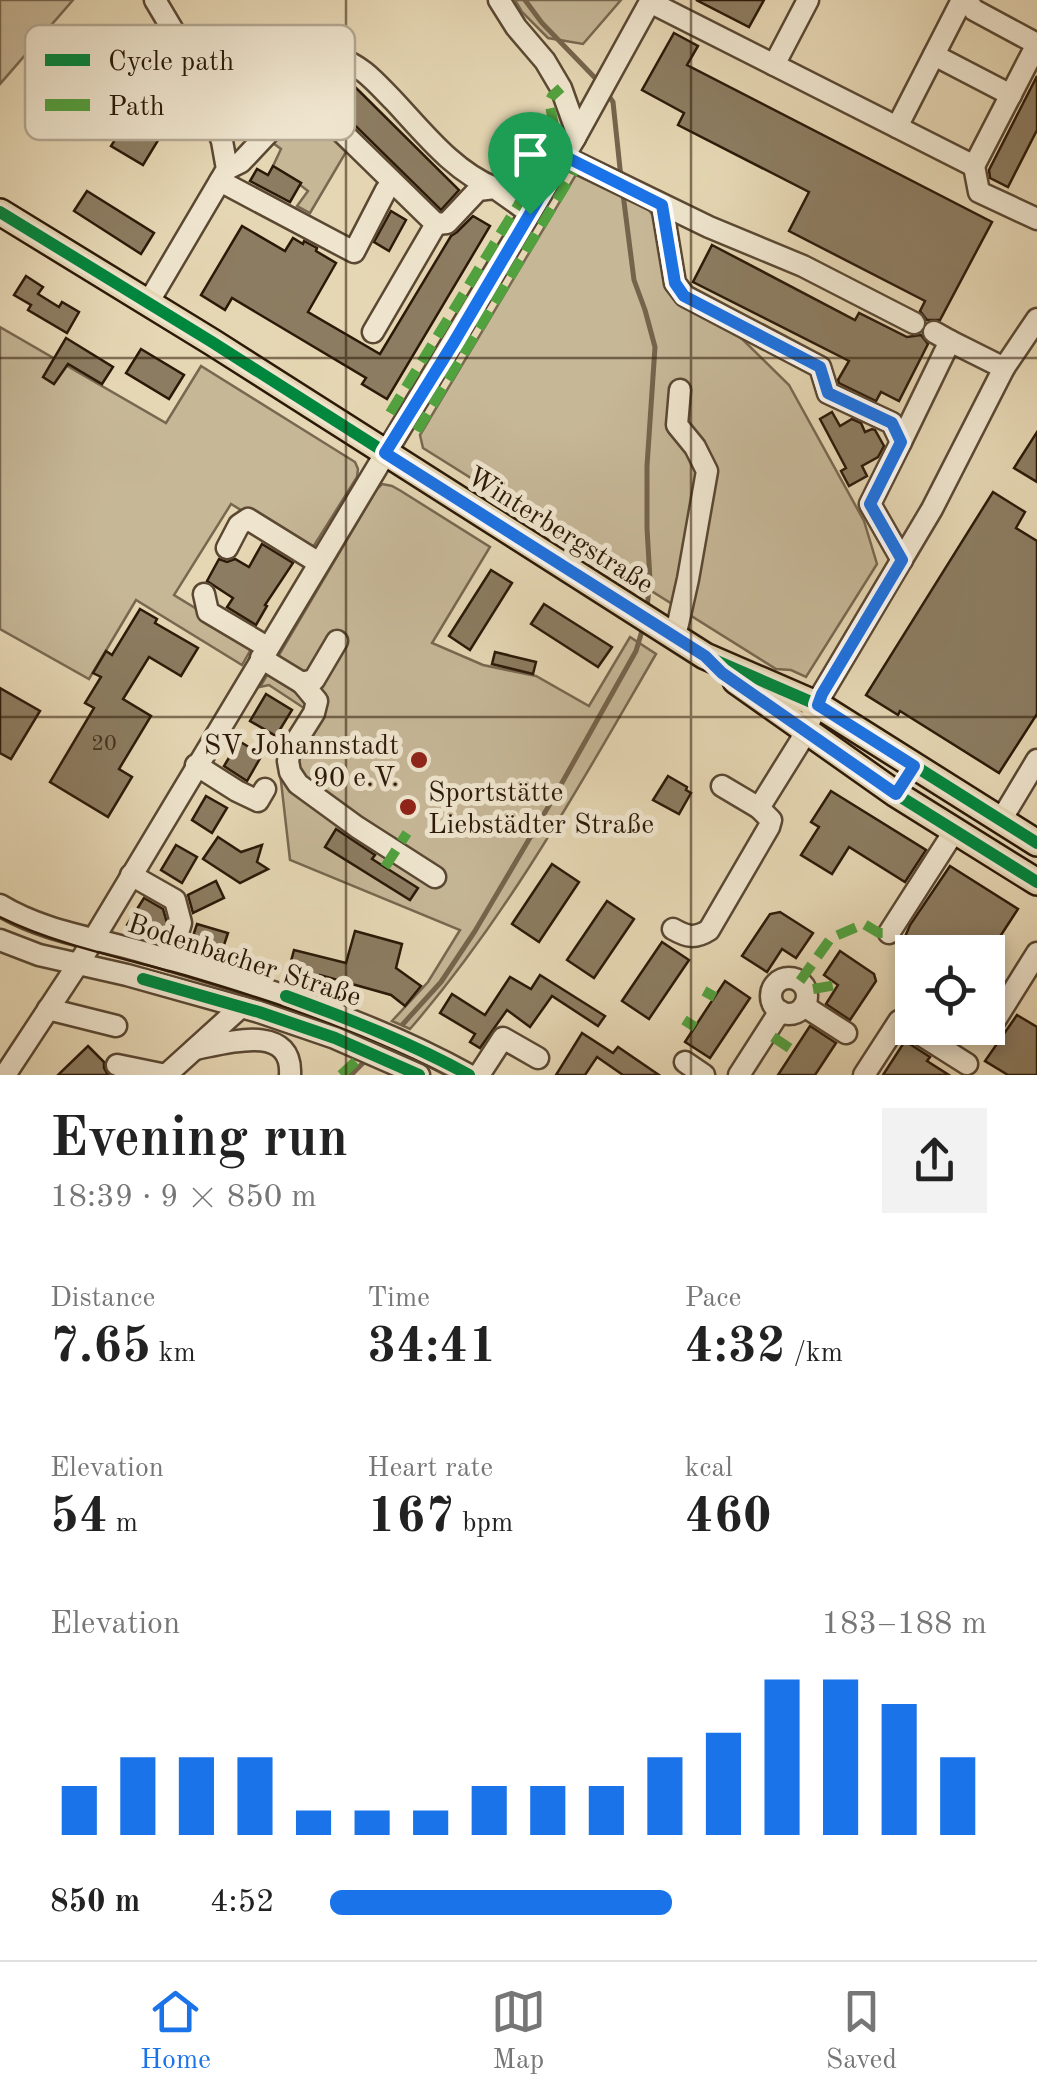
<!DOCTYPE html>
<meta charset="utf-8">
<style>
:root{--surface:#fff;--page:#f2f2f2;--text:#222;--muted:#767676;--line:#e0e0e0;--accent:#1a73e8}
body{margin:0;font-family:"Old Standard TT",serif;background:var(--page);color:var(--text);height:100vh;display:flex;flex-direction:column;font-size:38px;white-space:nowrap}
*{box-sizing:border-box;margin:0}
p{font-size:32px;color:var(--muted)}
.icon{flex:none;width:55px;height:55px;fill:none;stroke:currentColor;stroke-width:2;stroke-linecap:round;stroke-linejoin:round}
.map{position:relative;height:1075px;overflow:hidden}
.panel{display:flex;flex-direction:column;background:var(--surface);flex:1}
.panel>*{flex:none}
.controls{position:absolute;left:895px;top:935px;display:grid;gap:20px}
.controls a{display:grid;place-items:center;width:110px;height:110px;border-radius:0px;background:var(--surface);box-shadow:0 5px 15px #0003;font-size:50px}
.pin{position:absolute;display:grid;place-items:center;width:85px;height:85px;color:#fff;margin:-102px -42px;border-radius:50% 50% 50% 0;rotate:-45deg;box-shadow:0 0 10px #0007}
.pin .icon{rotate:45deg}
.round{display:grid;place-items:center;flex:none;width:105px;height:105px;border-radius:0px;background:var(--page)}
.summary{display:flex;align-items:center;justify-content:space-between;height:170px;padding:0 50px}
h1{font-size:55px;font-weight:700;line-height:75px}
.stats{display:grid;grid-template-columns:repeat(3,1fr);gap:15px;height:170px;padding:10px 50px}
.stats div{display:grid;align-content:center}
.stats b{font-size:50px;font-weight:700}
.stats small{font-size:28px;font-weight:400}
.stats p{font-size:28px}
.chart{height:280px;padding:20px 50px}
.chart p{display:flex;justify-content:space-between}
.chart svg{width:100%;height:180px;margin-top:10px;stroke:var(--accent);stroke-width:6}
ul{padding:0 50px;list-style:none;font-size:32px}
li{display:grid;grid-template-columns:160px 120px 1fr;align-items:center;height:75px}
li i{height:25px;border-radius:12px;background:var(--accent)}
.tabs{display:flex;justify-content:space-around;align-items:center;height:140px;border-top:2px solid var(--line);background:var(--surface);font-size:28px;color:var(--muted)}
.tabs a{display:grid;justify-items:center;gap:5px}
.tabs .on{color:var(--accent)}
.map>svg:first-child{display:block}
.green{fill:#c6b797;stroke:#786850;stroke-width:2.5}
.lines{fill:none;stroke-linecap:round;stroke-linejoin:round}
.stream{stroke:#75644c;stroke-width:5}
.building{fill:#8c7c61;stroke:#2b1908;stroke-width:2.5}
.minor-casing{stroke:#5a4833;stroke-width:25}
.major-casing{stroke:#2b1908;stroke-width:30}
.minor{stroke:#efe5ce;stroke-width:20}
.major{stroke:#e6d7b4;stroke-width:25}
.tram{stroke:#2b1908;stroke-width:2.5}
.quiet{stroke:#51a13e;stroke-width:10;stroke-dasharray:20 10;stroke-linecap:butt}
.cycleway-casing{stroke:#efe5ce;stroke-width:19}
.cycleway{stroke:#00873e;stroke-width:12}
.route-casing{stroke:#fff;stroke-width:20}
.route{stroke:#1a73e8;stroke-width:12}
.grid{fill:none;stroke:#2b1908;stroke-width:2.5;stroke-opacity:0.55}
.poi-dot{fill:#8f2418;stroke:#efe5ce;stroke-width:4}
.labels{text-anchor:middle;stroke-width:10;stroke-linejoin:round;paint-order:stroke}
.number-label{font-size:22px;fill:#43321e}
.street-label{font-size:28px;fill:#2b1908;stroke:#efe5ce}
.poi-label{font-size:28px;fill:#2b1908;stroke:#efe5ce;text-anchor:end}
.key{fill:#efe5ce;stroke:#b4a893;stroke-width:2.5}
.key-label{font-size:28px;fill:#2b1908}
</style>
<div class="map">
<svg width="1037" height="1075" viewBox="0 0 1037 1075">
<rect width="100%" height="100%" fill="#e6d7b4"/>
<filter id="stains"><feTurbulence type="fractalNoise" baseFrequency=".002" numOctaves="4"/><feColorMatrix values="0 0 0 0 .2 0 0 0 0 .09 0 0 0 0 .02 0 0 0 .5 -.17"/></filter>
<radialGradient id="worn" r=".72"><stop offset=".6" stop-color="#630" stop-opacity="0"/><stop offset="1" stop-color="#630" stop-opacity=".3"/></radialGradient>
<!-- green -->
<g class="green">
<path d="M0 0H73L0 84Z"/>
<path d="M515 0H621L583 44 548 38 522 12Z"/>
<path d="M300 107 346 152 310 213 297 206 308 191 300 185 301 183 273 166 281 149 269 140Z"/>
<path d="M577 173 649 210 660 225 670 290 734 331 789 385 864 521 877 564 806 677 791 670 776 669 423 448 420 435Z"/>
<path d="M0 327 166 423 201 366 355 462 358 469 357 477 310 552 231 504 174 595 254 644 242 665 136 600 89 679 0 629Z"/>
<path d="M382 484 392 486 401 491 490 547 432 643 483 665 536 676 589 706 630 637 656 654C581 783 508 916 410 1029L392 1021 428 982 460 930 290 860 278 755 307 710 269 685 260 687 377 489Z"/>
</g>
<g class="lines">
<!-- stream -->
<g class="stream">
<path d="M525 0 542 23 600 83"/>
<path d="M606 92 613 102 621 178"/>
<path d="M623 194 634 280 645 310 655 347 647 466V528L650 580 647 608"/>
<path d="M403 1024 441 982 475 931 554 797 636 651 644 624"/>
<path d="M351 1075 363 1063"/>
</g>
</g>
<!-- building -->
<g class="building">
<path d="M696 0H764L749 27Z"/>
<path d="M674 33 698 46 687 65 992 222 940 320H927L920 311 925 301 789 231 809 192 678 125 684 113 642 90Z"/>
<path d="M342 74 459 190 441 210 323 94Z"/>
<path d="M156 75 175 87 178 83 185 96 143 165 111 146Z"/>
<path d="M1037 76V130L1008 187 990 178 989 170Z"/>
<path d="M273 166 301 183 290 202 250 181 257 169 268 175Z"/>
<path d="M87 191 154 233 141 254 74 211Z"/>
<path d="M391 211 406 220 389 251 374 242Z"/>
<path d="M473 216 490 226 387 399 362 384 366 378 232 298 225 310 201 295 242 226 285 251 293 238 303 244 304 241 317 248 316 251 336 263 308 312 380 354 451 236 457 232Z"/>
<path d="M712 245 855 320 859 313 907 337 921 335 928 344 899 401 881 392 876 401 839 383 838 380 849 361 693 282Z"/>
<path d="M26 276 43 287 38 294 59 307 62 302 79 312 67 333 28 310 31 305 14 295Z"/>
<path d="M66 338 113 367 102 384 68 364 54 384 43 377Z"/>
<path d="M141 349 184 375 169 399 126 373Z"/>
<path d="M832 412 840 426 852 419 861 423 865 432 872 429 875 430 884 446 878 457 862 466 867 476 849 486 841 471 846 468 820 419Z"/>
<path d="M1037 432V482L1014 468Z"/>
<path d="M993 492 1025 512 1016 528 1037 541V714L999 773 900 711 898 715 866 695Z"/>
<path d="M262 544 293 563 265 605 267 606 256 625 227 607 233 598 207 581 219 559 227 562 235 559 249 567Z"/>
<path d="M491 570 512 583 470 650 449 636Z"/>
<path d="M544 604 612 647 598 667 531 624Z"/>
<path d="M140 609 157 619 155 623 198 648 181 676 149 657 123 699 151 716 119 769 132 777 108 817 50 782 94 708 85 703 101 677 93 673 106 651 112 655Z"/>
<path d="M495 652 536 662 533 674 492 664Z"/>
<path d="M0 688 40 711 11 759 0 753Z"/>
<path d="M266 694 292 710 276 736 250 721Z"/>
<path d="M239 741 262 755 247 781 224 766Z"/>
<path d="M668 776 687 787 686 790 691 793 679 814 653 800Z"/>
<path d="M831 791 926 850 905 882 849 847 832 874 801 855 819 827 811 822Z"/>
<path d="M206 796 227 808 212 833 192 820Z"/>
<path d="M336 829 375 855 372 859 418 888 410 900 325 847Z"/>
<path d="M218 837 241 852 262 845 257 862 268 869 240 883 203 859Z"/>
<path d="M176 845 197 857 182 883 161 870Z"/>
<path d="M552 864 579 882 539 942 512 924Z"/>
<path d="M950 866 1018 909 990 952H954L941 944 935 952H926L904 939 910 925Z"/>
<path d="M216 881 224 898 193 913 188 895Z"/>
<path d="M144 898 163 909 167 923 162 939 129 931 127 925Z"/>
<path d="M607 901 634 919 594 978 567 960Z"/>
<path d="M780 912 813 933 796 958 782 949 767 972 742 956 770 914Z"/>
<path d="M197 924 228 933 220 957 189 948Z"/>
<path d="M355 931 402 944 396 968 421 986 405 1006 391 995 320 975 317 984 287 976 294 950 346 963Z"/>
<path d="M662 942 689 960 649 1019 622 1001Z"/>
<path d="M840 951 874 974 876 981 850 1020 826 1004 838 985 824 975Z"/>
<path d="M540 975 605 1016 598 1026 552 996 530 1027 507 1010 480 1048 470 1042 475 1034 440 1013 452 994 485 1015 510 977 531 989Z"/>
<path d="M725 981 750 998 710 1058 685 1042Z"/>
<path d="M1017 1015 1037 1027V1075H1008L985 1061Z"/>
<path d="M810 1026 836 1043 815 1075H778Z"/>
<path d="M582 1033 613 1053 618 1047 659 1075H623L597 1057 585 1075H556Z"/>
<path d="M905 1041 930 1057 927 1061 949 1075H883Z"/>
<path d="M88 1046 104 1062V1068L108 1075H58Z"/>
</g>
<g class="lines">
<!-- minor casing -->
<g class="minor-casing">
<g id="minor">
<path d="M650 2 974 166 1037 44 974 10 966 0"/>
<path d="M934 55 1011 95"/>
<path d="M774 65 808 0"/>
<path d="M304 95 338 58C363 66 376 83 394 101 423 132 454 172 495 188"/>
<path d="M897 127 962 0"/>
<path d="M575 138 651 0"/>
<path d="M563 156 709 227 803 266 914 323"/>
<path d="M974 166 979 192 1037 219"/>
<path d="M227 169 241 162 304 95 436 224 373 332"/>
<path d="M220 181 354 252 386 190"/>
<path d="M662 205 675 283 685 296 820 367 828 393 892 423 901 442 870 504 902 560"/>
<path d="M436 224 447 223 478 190 495 188 530 213"/>
<path d="M148 303 227 169 222 141 193 64 155 0"/>
<path d="M950 341 1004 368"/>
<path d="M901 442 950 341 934 332"/>
<path d="M227 548 239 525 248 519 319 563"/>
<path d="M204 594 208 612 267 647"/>
<path d="M675 637 688 579 707 471 695 447 677 425 680 390"/>
<path d="M261 658 302 683 314 680 337 641"/>
<path d="M302 683 317 701 314 713 290 751 288 761 290 772 298 784 357 827 435 877"/>
<path d="M196 765 237 791 258 801 265 789"/>
<path d="M722 786 759 808 800 742 822 694 932 509 1004 368 1037 319"/>
<path d="M1001 820 1037 760"/>
<path d="M131 875 175 900 181 923 170 960"/>
<path d="M0 905C44 932 97 938 146 953 256 985 368 1019 469 1075"/>
<path d="M673 929C687 937 695 939 709 930L769 827 771 820 759 808"/>
<path d="M889 933 955 830"/>
<path d="M0 940 39 955 127 975 259 1012 335 1038 419 1075"/>
<circle cx="789" cy="996" r="18"/>
<path d="M804 1006 846 1033"/>
<path d="M48 1009 116 1026"/>
<path d="M994 1022 1037 953"/>
<path d="M195 1049C226 1043 293 1022 290 1075"/>
<path d="M685 1062 704 1075"/>
<path d="M117 1065 166 1075"/>
<path d="M5 1075 84 955 575 138 576 130 561 88 545 61 516 27 499 0"/>
<path d="M166 1075 241 1007"/>
<path d="M479 1075 503 1038 538 1058"/>
<path d="M739 1075 780 1011"/>
<path d="M864 1075 899 1021 967 1064"/>
</g>
</g>
<!-- major casing -->
<g class="major-casing">
<g id="major">
<path d="M0 212 212 342 705 656 818 705 1037 843"/>
<path d="M736 681 896 794 1037 882"/>
</g>
</g>
<!-- minor -->
<use href="#minor" class="minor"/>
<!-- major -->
<use href="#major" class="major"/>
<!-- tram -->
<path class="tram" d="M0 917C57 945 123 958 184 975 275 1002 366 1032 451 1075"/>
<!-- quiet -->
<g class="quiet">
<path d="M390 413 518 205 549 150 554 125 549 102 552 96 561 88"/>
<path d="M417 431 579 163"/>
<path d="M385 867 407 833"/>
<path d="M800 981 831 938 864 924 879 933H889"/>
<path d="M813 989 836 985"/>
<path d="M704 991 715 997"/>
<path d="M684 1020 695 1027"/>
<path d="M773 1037 794 1051"/>
<path d="M341 1075 359 1058"/>
</g>
<!-- cycleway casing -->
<g class="cycleway-casing">
<g id="cycleway">
<path d="M0 212 212 342 705 656 818 705 1037 843"/>
<path d="M736 681 896 794 1037 882"/>
<path d="M143 979 259 1012 335 1038 419 1075"/>
<path d="M286 996C349 1019 411 1043 469 1075"/>
</g>
</g>
<!-- cycleway -->
<use href="#cycleway" class="cycleway"/>
</g>
<g class="lines">
<!-- route casing -->
<g class="route-casing">
<path id="route" d="M564 156 662 205 675 283 684 296 820 367 828 393 892 423 901 442 870 504 902 560 822 694 818 705 914 766 896 794 722 673 705 656 385 453 454 342Z"/>
</g>
<!-- route -->
<use href="#route" class="route"/>
</g>
<!-- grid -->
<path class="grid" d="M346 0V1075M691 0V1075M0 358H1037M0 717H1037"/>
<!-- markers -->
<g class="poi-dot">
<circle cx="419" cy="760" r="10"/>
<circle cx="408" cy="807" r="10"/>
</g>
<g class="labels">
<!-- number labels -->
<g class="number-label">
<text x="104" y="750">20</text>
</g>
<!-- street labels -->
<g class="street-label">
<text transform="translate(561 529) rotate(32)" y="10">Winterbergstraße</text>
<text transform="translate(245 959) rotate(18)" y="10">Bodenbacher Straße</text>
</g>
<!-- poi labels -->
<g class="poi-label">
<text x="399" y="754">SV Johannstadt<tspan x="399" dy="32">90 e.V.</tspan></text>
<text x="428" y="801" text-anchor="start">Sportstätte<tspan x="428" dy="32">Liebstädter Straße</tspan></text>
</g>
</g>
<!-- legend -->
<rect x="25" y="25" width="330" height="115" rx="15" class="key"/>
<rect x="45" y="54" width="45" height="12" fill="#00873e"/>
<rect x="45" y="99" width="45" height="12" fill="#51a13e"/>
<g class="key-label">
<text x="108" y="70">Cycle path</text>
<text x="108" y="115">Path</text>
</g>
<rect width="100%" height="100%" filter="url(#stains)"/>
<rect width="100%" height="100%" fill="url(#worn)"/>
</svg>
<div class="controls">
<a><svg class="icon" aria-label="locate" viewBox="0 0 24 24"><circle cx="12" cy="12" r="6"/><path d="M12 2v4M12 18v4M2 12h4M18 12h4"/></svg></a>
</div>
<div class="pin" style="left:530px;top:214px;background:#1e9e55"><svg class="icon" aria-label="arrive" viewBox="0 0 24 24"><path d="M6 21V4h12l-3 4 3 4H6"/></svg></div>
</div>
<section class="panel">
<div class="summary"><div><h1>Evening run</h1><p>18:39 · 9 × 850 m</p></div><a class="round"><svg class="icon" aria-label="share" viewBox="0 0 24 24"><path d="M12 15V3M7 8l5-5 5 5M5 13v7h14v-7"/></svg></a></div>
<div class="stats">
<div><p>Distance</p><b>7.65<small> km</small></b></div>
<div><p>Time</p><b>34:41</b></div>
<div><p>Pace</p><b>4:32<small> /km</small></b></div>
</div>
<div class="stats">
<div><p>Elevation</p><b>54<small> m</small></b></div>
<div><p>Heart rate</p><b>167<small> bpm</small></b></div>
<div><p>kcal</p><b>460</b></div>
</div>
<div class="chart"><p><span>Elevation</span>183–188 m</p>
<svg viewBox="0 0 160 44" preserveAspectRatio="none"><path d="M5 44V32M15 44V25M25 44V25M35 44V25M45 44V38M55 44V38M65 44V38M75 44V32M85 44V32M95 44V32M105 44V25M115 44V19M125 44V6M135 44V6M145 44V12M155 44V25"/></svg>
</div>
<ul>
<li><b>850 m</b>4:52<i style="width:52%"></i></li>
</ul>
</section>
<nav class="tabs">
<a class="on"><svg class="icon" aria-label="home" viewBox="0 0 24 24"><path d="M3 11l9-7 9 7M6 9v11h12V9"/></svg>Home</a>
<a><svg class="icon" aria-label="map" viewBox="0 0 24 24"><path d="M3 6l6-2 6 2 6-2v14l-6 2-6-2-6 2zM9 4v14M15 6v14"/></svg>Map</a>
<a><svg class="icon" aria-label="saved" viewBox="0 0 24 24"><path d="M7 4h10v16l-5-4-5 4z"/></svg>Saved</a>
</nav>
